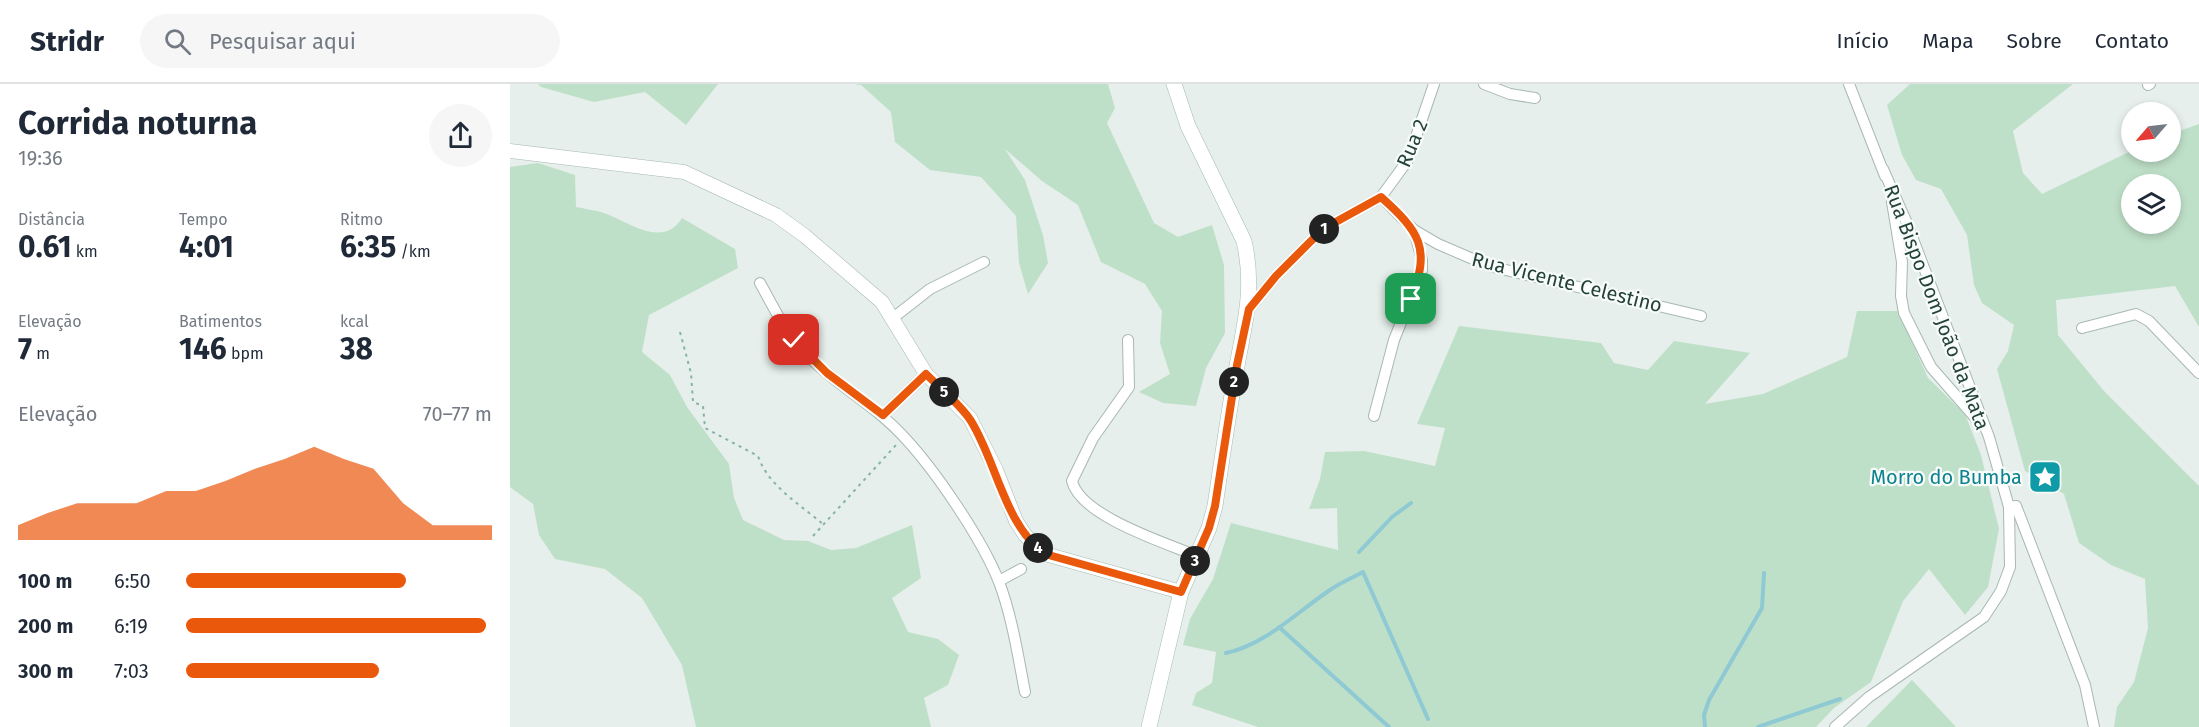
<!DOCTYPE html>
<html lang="pt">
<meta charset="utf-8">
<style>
:root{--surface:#fff;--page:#f6f6f7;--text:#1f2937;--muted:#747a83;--line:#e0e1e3;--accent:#ea580c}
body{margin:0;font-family:"Fira Sans",sans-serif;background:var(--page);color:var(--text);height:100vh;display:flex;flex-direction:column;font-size:22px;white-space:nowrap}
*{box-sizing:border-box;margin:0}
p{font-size:20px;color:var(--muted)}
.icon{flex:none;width:33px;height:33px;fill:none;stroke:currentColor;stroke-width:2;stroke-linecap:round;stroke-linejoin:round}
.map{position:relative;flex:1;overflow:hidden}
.panel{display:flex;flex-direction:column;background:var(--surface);width:510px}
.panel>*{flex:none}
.needle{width:39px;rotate:242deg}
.tools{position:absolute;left:1611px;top:18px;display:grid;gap:12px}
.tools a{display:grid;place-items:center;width:60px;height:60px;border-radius:50%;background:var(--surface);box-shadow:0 3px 9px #0003;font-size:30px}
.pin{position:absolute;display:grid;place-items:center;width:51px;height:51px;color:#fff;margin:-26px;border-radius:12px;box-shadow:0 3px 9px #0006}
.km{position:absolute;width:30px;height:30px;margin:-15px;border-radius:50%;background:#222;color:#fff;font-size:16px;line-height:30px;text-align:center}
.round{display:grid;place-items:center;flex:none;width:63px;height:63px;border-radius:32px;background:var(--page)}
.headline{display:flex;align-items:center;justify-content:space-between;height:102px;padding:0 18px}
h1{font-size:33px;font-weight:700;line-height:45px}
.stats{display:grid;grid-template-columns:repeat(3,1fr);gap:9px;height:102px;padding:6px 18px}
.stats div{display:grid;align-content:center}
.stats b{font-size:30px;font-weight:700}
.stats small{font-size:16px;font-weight:400}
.stats p{font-size:16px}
.chart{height:168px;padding:12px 18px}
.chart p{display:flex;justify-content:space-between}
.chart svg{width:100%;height:108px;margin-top:6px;fill:var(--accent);opacity:.7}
ul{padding:0 18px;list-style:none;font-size:20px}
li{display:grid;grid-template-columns:96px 72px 1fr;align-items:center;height:45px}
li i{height:15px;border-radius:8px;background:var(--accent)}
header{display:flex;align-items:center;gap:36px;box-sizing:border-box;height:84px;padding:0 30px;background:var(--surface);border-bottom:2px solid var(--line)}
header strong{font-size:28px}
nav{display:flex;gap:33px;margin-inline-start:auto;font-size:21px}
.search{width:420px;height:54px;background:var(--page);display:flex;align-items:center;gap:15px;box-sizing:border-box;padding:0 21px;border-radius:33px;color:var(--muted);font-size:22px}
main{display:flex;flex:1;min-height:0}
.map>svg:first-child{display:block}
.green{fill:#bfe0c8;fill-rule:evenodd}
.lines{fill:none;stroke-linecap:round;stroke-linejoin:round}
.stream{stroke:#8ec9d4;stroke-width:4}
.minor-casing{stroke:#a8b8b2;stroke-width:12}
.tertiary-casing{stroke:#a8b8b2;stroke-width:15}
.secondary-casing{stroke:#a4bbb3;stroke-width:16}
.path{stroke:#86b3a5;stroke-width:2;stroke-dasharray:3 4.5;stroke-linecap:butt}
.minor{stroke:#fff;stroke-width:10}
.tertiary{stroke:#fff;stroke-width:14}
.secondary{stroke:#fff;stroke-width:15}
.route-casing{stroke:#fff;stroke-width:12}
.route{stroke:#ea580c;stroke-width:8}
.labels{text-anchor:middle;stroke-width:4.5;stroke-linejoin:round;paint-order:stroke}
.street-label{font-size:20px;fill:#24423a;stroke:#f7fbf9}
.culture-label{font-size:20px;fill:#0d838f;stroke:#f7fbf9;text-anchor:end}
</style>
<header>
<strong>Stridr</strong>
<div class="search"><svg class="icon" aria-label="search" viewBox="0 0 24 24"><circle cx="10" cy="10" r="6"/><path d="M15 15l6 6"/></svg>Pesquisar aqui</div>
<nav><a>Início</a><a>Mapa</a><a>Sobre</a><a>Contato</a></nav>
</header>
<main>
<section class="panel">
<div class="headline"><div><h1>Corrida noturna</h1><p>19:36</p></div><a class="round"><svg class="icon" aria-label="share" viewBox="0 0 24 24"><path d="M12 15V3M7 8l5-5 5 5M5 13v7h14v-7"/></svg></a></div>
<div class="stats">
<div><p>Distância</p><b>0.61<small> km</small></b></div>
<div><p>Tempo</p><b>4:01</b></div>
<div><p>Ritmo</p><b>6:35<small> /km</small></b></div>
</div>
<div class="stats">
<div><p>Elevação</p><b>7<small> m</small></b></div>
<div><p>Batimentos</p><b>146<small> bpm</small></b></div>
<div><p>kcal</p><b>38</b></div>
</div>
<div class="chart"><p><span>Elevação</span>70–77 m</p>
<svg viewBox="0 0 160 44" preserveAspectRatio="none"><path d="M0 44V38L10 33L20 29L30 29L40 29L50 24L60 24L70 20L80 15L90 11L100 6L110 11L120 15L130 29L140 38L150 38L160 38V44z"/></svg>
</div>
<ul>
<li><b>100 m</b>6:50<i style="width:72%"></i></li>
<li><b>200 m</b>6:19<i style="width:98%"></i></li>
<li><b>300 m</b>7:03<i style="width:63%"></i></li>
</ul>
</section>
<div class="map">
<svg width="1689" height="643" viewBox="0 0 1689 643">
<rect width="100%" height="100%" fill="#e6efeb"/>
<!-- green -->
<g class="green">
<path d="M28 0H208L176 41 135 8 84 18 31 3Z"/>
<path d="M344 0H598L605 24 597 39 644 139 668 153 702 141 714 181 715 249 696 284 686 322 653 319 629 308 660 290 650 259 652 227 635 200 591 178 568 121 532 97 495 65 515 96 533 151 538 179 518 210 509 179 506 132 471 93 420 86 385 58 381 28 351 1Z"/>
<path d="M1400 0H1563L1503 47 1513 89 1532 110 1621 67 1660 68 1661 50 1689 40V243L1665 202 1546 216 1548 251 1594 307 1689 402V643H1604L1607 623 1624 598 1638 544 1635 495 1601 481 1569 459 1554 410 1515 387 1487 285 1498 267 1504 241 1472 219 1464 201 1457 151 1431 105 1406 96 1392 71 1377 21ZM1622 100H1660V140H1622Z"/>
<path d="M28 79 65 91 66 123C75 125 85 126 94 129 119 138 153 165 172 134L225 165 228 184 139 231 132 268 160 291 177 323 219 380 224 414 233 436 274 456 298 457 321 466 346 464 402 441 411 494 382 514 398 548 428 555 449 571 438 601 414 614 421 643H186L172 581 132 514 95 485 45 475 29 451 23 420 0 403V83Z"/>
<path d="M1347 227H1388L1418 294 1455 330 1471 371 1489 445 1478 503 1455 531 1419 485 1393 517 1361 598 1324 624 1306 643H748L682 621 686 609 702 599 706 568 673 561 680 535 703 495 721 439 828 466 827 424 799 425 810 395 815 368 854 367 925 382 935 344 907 340 949 242 1091 259 1104 279 1138 286 1164 257 1240 269 1195 320 1253 310 1337 273Z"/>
<path d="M1402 596 1446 643H1356Z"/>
</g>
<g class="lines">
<!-- stream -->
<g class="stream">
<path d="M849 468 882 433 901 419"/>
<path d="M769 543 879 643"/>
<path d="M716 569C755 561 787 528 820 506 830 499 842 494 853 488L918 635"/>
<path d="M1195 643 1194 631 1199 616 1252 524 1254 489"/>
<path d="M1248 643 1330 615"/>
</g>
<!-- minor casing -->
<g class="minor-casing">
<g id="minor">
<path d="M974 0 1000 10 1025 14"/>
<path d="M1339 0 1375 92"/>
<path d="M1638 1 1640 0"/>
<path d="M871 113 904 146 928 160 979 182 1191 232"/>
<path d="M1382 118 1392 178 1391 212 1394 229 1421 283 1469 338"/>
<path d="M250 199C263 222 275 248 294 268 324 300 364 320 394 353 425 386 472 455 489 498 502 532 508 572 515 608"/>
<path d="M739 225 766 192 813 145 871 113 898 76 924 0"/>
<path d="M383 234 420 205 474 178"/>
<path d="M1572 244 1626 230 1639 237 1689 289"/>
<path d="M618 256 619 303 583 354 562 397C570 432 656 459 687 472"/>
<path d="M373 331 416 290"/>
<path d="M864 332 884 256 912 186V176L904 146"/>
<path d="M1499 423 1506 422 1575 601 1584 643"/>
<path d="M489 497 511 485"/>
<path d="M1325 643 1359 613 1474 533 1491 507 1500 483 1499 423 1479 353 1396 137 1373 85"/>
</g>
</g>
<!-- tertiary casing -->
<g class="tertiary-casing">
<path id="tertiary" d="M0 67 174 88 266 131 295 152 372 218 416 290 460 334 486 386 506 437 515 451 535 470 671 508"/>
</g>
<!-- secondary casing -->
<g class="secondary-casing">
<path id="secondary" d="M639 643 671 508 699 444 705 422C711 381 717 340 724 299 732 248 746 209 734 157L678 42 664 0"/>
</g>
<!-- path -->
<g class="path">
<path d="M170 248 181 289 183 318 193 322 195 344 248 372C258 402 291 421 314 441"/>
<path d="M303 452 386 361"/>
</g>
<!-- minor -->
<use href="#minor" class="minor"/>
<!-- tertiary -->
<use href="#tertiary" class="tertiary"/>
<!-- secondary -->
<use href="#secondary" class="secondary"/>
</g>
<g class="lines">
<!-- route casing -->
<g class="route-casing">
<path id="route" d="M284 256 317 289 373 331 416 290C430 304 450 320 461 337 487 379 494 440 535 470L671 508 699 444 705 422 727 281 739 225 766 192 813 145 871 113C910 148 921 164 901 215"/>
</g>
<!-- route -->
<use href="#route" class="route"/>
</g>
<!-- icons -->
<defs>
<g id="sight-square" transform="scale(1.725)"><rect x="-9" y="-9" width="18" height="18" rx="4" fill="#0f9aa8" stroke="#f7fbf9"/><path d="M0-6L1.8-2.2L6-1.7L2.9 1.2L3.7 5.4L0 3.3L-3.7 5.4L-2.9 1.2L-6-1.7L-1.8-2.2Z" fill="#fff"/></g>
</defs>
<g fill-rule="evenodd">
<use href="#sight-square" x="1535" y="393"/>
</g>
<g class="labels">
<!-- street labels -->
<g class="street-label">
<text transform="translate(902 59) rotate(-67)" y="7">Rua 2</text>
<text transform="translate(1057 198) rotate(14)" y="7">Rua Vicente Celestino</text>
<text transform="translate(1427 223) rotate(69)" y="7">Rua Bispo Dom João da Mata</text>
</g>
<!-- culture labels -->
<g class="culture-label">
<text x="1512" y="400">Morro do Bumba</text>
</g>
</g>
</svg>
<div class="tools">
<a><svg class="needle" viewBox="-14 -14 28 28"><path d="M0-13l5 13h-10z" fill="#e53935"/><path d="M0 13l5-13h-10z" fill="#747a83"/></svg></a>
<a><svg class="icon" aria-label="layers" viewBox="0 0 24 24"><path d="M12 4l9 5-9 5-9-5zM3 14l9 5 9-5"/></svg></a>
</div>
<div class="pin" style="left:901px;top:215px;background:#1e9e55"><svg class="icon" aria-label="arrive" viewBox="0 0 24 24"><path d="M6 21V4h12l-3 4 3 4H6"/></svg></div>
<div class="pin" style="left:284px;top:256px;background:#d93025"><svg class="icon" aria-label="check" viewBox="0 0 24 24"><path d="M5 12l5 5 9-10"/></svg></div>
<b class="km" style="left:814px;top:145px">1</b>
<b class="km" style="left:724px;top:298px">2</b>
<b class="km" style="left:685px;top:477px">3</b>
<b class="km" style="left:528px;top:464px">4</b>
<b class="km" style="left:434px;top:308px">5</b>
</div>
</main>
